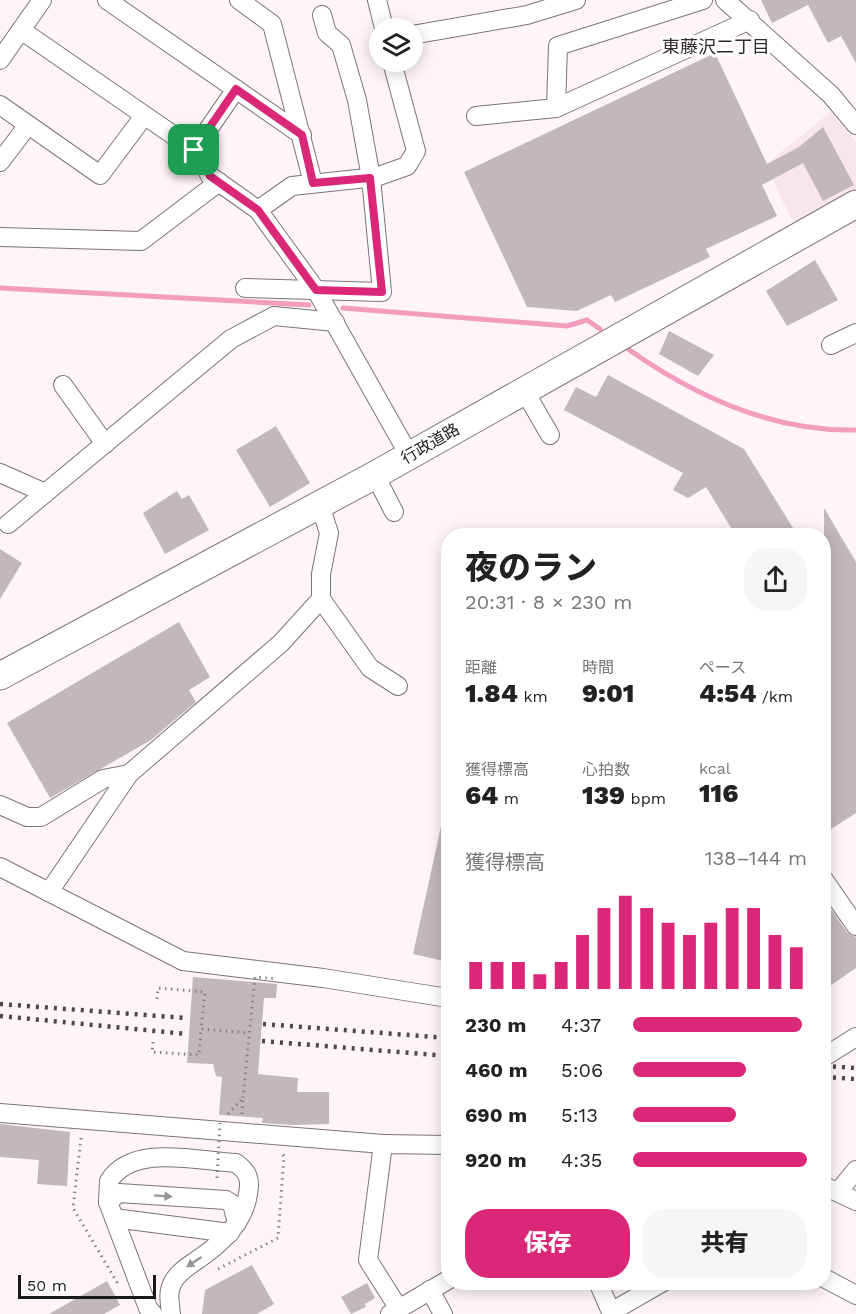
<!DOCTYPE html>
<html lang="ja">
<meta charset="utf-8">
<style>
:root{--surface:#fff;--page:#f6f6f6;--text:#222;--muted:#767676;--accent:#db2777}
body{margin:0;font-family:"Work Sans","Noto Sans JP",sans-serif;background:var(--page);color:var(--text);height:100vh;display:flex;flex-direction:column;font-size:22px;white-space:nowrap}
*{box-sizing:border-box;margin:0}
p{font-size:20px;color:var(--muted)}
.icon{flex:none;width:33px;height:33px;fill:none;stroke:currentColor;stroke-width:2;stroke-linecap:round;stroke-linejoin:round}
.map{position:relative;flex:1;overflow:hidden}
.drawer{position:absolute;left:441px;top:528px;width:390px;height:762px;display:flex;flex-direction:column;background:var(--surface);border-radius:24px;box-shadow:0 3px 15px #0003}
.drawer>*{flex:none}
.tools{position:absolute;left:369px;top:18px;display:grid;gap:12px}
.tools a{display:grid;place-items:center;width:54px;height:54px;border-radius:50%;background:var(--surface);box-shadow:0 3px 15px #0003;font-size:30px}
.scale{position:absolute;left:18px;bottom:15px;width:138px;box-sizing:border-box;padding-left:6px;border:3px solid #1b1819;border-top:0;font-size:16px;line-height:21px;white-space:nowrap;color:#1b1819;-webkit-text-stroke:4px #fff;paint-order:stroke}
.pin{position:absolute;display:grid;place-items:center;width:51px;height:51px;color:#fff;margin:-26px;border-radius:12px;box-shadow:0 3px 9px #0006}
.round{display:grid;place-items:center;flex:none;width:63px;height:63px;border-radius:24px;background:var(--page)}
.headline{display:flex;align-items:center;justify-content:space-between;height:102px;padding:0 24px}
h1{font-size:33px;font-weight:800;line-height:45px}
.figures{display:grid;grid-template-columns:repeat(3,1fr);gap:9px;height:102px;padding:6px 24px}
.figures div{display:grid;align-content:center}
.figures b{font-size:26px;font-weight:800}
.figures small{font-size:16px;font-weight:400}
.figures p{font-size:16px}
.chart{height:168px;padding:12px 24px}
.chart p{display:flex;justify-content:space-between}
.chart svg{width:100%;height:108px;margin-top:6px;stroke:var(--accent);stroke-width:6}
.primary-button{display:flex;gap:12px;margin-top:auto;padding:12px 24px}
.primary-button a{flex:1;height:69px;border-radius:24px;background:var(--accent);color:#fff;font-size:24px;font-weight:800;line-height:69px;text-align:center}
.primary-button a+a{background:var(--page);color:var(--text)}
ul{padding:0 24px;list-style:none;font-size:20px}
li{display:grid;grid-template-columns:96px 72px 1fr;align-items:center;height:45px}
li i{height:15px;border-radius:8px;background:var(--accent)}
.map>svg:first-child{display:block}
.built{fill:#f9e6ec}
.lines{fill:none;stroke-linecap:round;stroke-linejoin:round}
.stream{stroke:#f29dbd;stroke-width:5}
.building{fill:#c2b8bb}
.minor-casing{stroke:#7d7477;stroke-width:20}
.highway-casing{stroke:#7d7477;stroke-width:29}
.path{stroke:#898285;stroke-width:3;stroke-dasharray:1.5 4.5;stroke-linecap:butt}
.minor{stroke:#fff;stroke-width:18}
.highway{stroke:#fff;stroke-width:27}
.rail{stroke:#4c4749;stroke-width:4.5;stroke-dasharray:3 6;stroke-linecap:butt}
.path-bridge{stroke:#898285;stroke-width:3;stroke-dasharray:1.5 4.5;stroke-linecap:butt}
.oneway{fill:#989798}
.route-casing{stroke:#fff;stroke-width:12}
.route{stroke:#db2777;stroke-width:8}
.labels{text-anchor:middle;stroke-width:6;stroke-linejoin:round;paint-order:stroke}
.street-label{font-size:16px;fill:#1b1819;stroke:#fff}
.neighbourhood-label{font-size:18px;fill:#31292c;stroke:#fff}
</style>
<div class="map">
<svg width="856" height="1314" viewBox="0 0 856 1314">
<rect width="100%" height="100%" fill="#fff4f8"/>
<!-- built -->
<path class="built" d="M831 112 856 143V192L795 226 765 165Z"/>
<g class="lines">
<!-- stream -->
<g class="stream">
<path d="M0 288 309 305"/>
<path d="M343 308 567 326 587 320 600 329"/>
<path d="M628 349C696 397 772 432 856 430"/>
</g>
</g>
<!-- building -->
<g class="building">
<path d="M761 0H856V63L841 36 828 43 808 5 772 23Z"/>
<path d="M715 53 767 164 799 147 823 127 854 185 823 201 803 163 762 185 777 216 706 249 710 257 615 302 611 295 577 311 527 307 464 172Z"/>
<path d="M815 260 838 300 787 326 766 291Z"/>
<path d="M669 331 714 355 698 376 659 354Z"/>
<path d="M608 375 744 449 798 536H736L706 487 688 498 673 490 683 473 564 410 576 387 596 397Z"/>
<path d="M276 426 310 483 270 507 236 450Z"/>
<path d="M177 491 182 499 189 495 209 530 165 554 143 513Z"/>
<path d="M824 508 856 562V813L831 829 824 817Z"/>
<path d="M0 549 22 563 0 599Z"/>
<path d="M179 622 210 677 189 690 196 702 151 740 50 798 7 723Z"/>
<path d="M442 822 448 823V962L413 954Z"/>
<path d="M824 899 847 932 856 937V968L824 990Z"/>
<path d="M193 977 277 984 276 998H264L258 1074 298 1078 297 1092H329V1124L293 1125 262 1123 263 1118 219 1115 222 1077 216 1076 213 1064 187 1063Z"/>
<path d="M0 1124 70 1132 67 1186 37 1184 39 1160 0 1157Z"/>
<path d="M252 1265 274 1304 257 1314H202L205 1290Z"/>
<path d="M107 1281 120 1305 104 1314H49Z"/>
<path d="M367 1283 375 1298 365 1304 366 1307 351 1314 341 1297Z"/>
</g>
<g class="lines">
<!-- minor casing -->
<g class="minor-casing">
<g id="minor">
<path d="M107 0 302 135"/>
<path d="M239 0 272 24 313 183"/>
<path d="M377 0 384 28"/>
<path d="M725 0 831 95 856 125"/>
<path d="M21 30 199 153 210 176 258 210 316 290 409 455"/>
<path d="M412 35 527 15 576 0"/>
<path d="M0 60 42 0"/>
<path d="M0 105 100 175 144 116"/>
<path d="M556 108 558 46 703 0"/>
<path d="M476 116 556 108 750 20"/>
<path d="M194 150 236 89"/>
<path d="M0 162 28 125"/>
<path d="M258 210 292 186 376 177 407 166 416 151 392 62"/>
<path d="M0 237 141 241 219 182"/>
<path d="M245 288 382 292 371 178 357 100 341 45 327 33 322 15"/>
<path d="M831 345 856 333"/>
<path d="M63 385 105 444"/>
<path d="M524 390 550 435"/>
<path d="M0 473 45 493"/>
<path d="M375 475 394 512"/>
<path d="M320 505 329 533 321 574V599L370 668 398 686"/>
<path d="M8 524 231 339 274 316 335 322"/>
<path d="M0 805 27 817H41L103 779 129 774"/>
<path d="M0 867 183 961 323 978 448 998"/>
<path d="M824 880 856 926"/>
<path d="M49 892 129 774 281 643 321 599"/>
<path d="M824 1057 856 1037"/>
<path d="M0 1113 383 1144"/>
<path d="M824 1186 856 1201"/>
<path d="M838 1192 856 1170"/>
<path d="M108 1202 119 1193 226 1200 232 1204 237 1223"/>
<path d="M114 1218 230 1233"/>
<path d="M824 1278 856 1295"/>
<path d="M598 1282 611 1312 663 1282"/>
<path d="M430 1290 443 1314"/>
<path d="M399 1309 368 1260 383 1144 448 1145"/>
<path d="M153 1314 148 1308 108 1202 109 1181C133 1143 197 1161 236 1163 248 1172 251 1179 248 1194 244 1222 222 1243 200 1258 190 1265 178 1272 173 1282 167 1293 170 1303 171 1314"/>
<path d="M390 1314 448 1280"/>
</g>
</g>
<!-- highway casing -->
<g class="highway-casing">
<path id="highway" d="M0 676 375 475 856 204"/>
</g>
<!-- path -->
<g class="path">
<path d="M228 1114 242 1099"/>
<path d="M242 1114 243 1098"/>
<path d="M81 1138 73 1208 118 1284"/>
<path d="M218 1269 278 1238 284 1156 282 1153"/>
</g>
<!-- minor -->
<use href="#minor" class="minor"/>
<!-- highway -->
<use href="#highway" class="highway"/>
<!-- rail -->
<g class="rail">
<path d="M0 1004 186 1018"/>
<path d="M0 1016 187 1034"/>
<path d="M263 1024 448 1038"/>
<path d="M262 1041 448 1056"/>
<path d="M824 1066 856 1068"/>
<path d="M824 1077 856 1079"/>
</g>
<!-- path-bridge -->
<g class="path-bridge">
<path d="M157 999 158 988 205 992 201 1029"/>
<path d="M153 1042 152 1052 199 1055 201 1029 249 1033"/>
<path d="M243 1098 255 977 277 979"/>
<path d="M217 1178 220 1123"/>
</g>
</g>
<!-- one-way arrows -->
<defs><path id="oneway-solid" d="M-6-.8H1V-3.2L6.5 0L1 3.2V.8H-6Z" transform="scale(1.5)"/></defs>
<g class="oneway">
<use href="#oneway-solid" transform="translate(163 1196) rotate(4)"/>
<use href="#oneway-solid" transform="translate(194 1262) rotate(146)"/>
</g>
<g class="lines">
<!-- route casing -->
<g class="route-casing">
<path id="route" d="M236 89 302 135 313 183 370 178 382 292 316 290 258 210 210 176 199 153 194 150Z"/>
</g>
<!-- route -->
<use href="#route" class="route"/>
</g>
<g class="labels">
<!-- street labels -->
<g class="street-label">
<text transform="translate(430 443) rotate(-30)" y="6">行政道路</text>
</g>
<!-- neighbourhood labels -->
<g class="neighbourhood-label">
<text x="716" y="53">東藤沢二丁目</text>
</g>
</g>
</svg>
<div class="tools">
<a><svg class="icon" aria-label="layers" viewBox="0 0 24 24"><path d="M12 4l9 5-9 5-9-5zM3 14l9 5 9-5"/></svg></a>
</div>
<div class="scale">50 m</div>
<div class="pin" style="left:194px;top:150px;background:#1e9e55"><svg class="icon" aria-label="arrive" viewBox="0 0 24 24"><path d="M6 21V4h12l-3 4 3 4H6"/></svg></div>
<section class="drawer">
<div class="headline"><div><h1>夜のラン</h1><p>20:31 · 8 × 230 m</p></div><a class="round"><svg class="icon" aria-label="share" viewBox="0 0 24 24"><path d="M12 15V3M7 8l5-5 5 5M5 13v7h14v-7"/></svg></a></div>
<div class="figures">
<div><p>距離</p><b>1.84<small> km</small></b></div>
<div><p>時間</p><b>9:01</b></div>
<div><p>ペース</p><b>4:54<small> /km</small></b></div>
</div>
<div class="figures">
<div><p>獲得標高</p><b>64<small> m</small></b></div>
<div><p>心拍数</p><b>139<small> bpm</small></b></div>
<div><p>kcal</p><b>116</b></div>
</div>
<div class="chart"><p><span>獲得標高</span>138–144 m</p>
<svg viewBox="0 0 160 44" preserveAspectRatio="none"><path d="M5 44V33M15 44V33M25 44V33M35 44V38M45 44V33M55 44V22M65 44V11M75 44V6M85 44V11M95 44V17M105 44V22M115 44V17M125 44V11M135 44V11M145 44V22M155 44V27"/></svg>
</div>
<ul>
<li><b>230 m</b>4:37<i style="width:97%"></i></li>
<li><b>460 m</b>5:06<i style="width:65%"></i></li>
<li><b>690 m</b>5:13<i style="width:59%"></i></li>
<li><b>920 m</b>4:35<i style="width:100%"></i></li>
</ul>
<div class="primary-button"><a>保存</a><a>共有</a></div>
</section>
</div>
